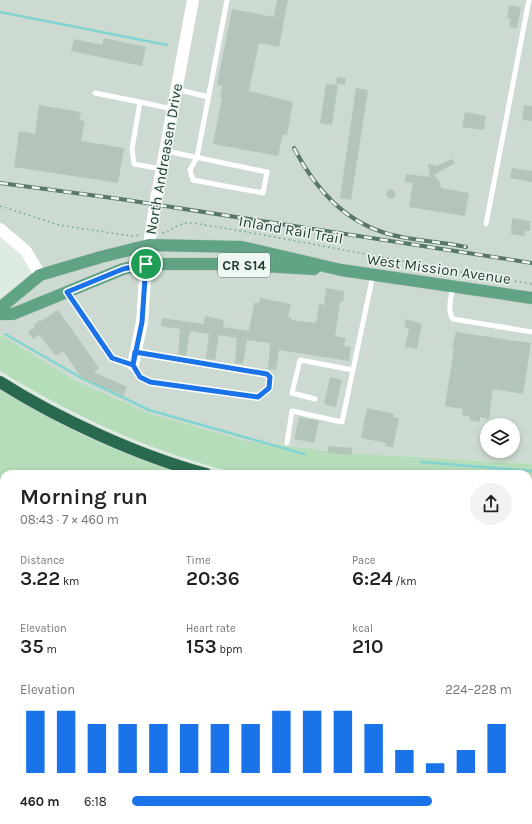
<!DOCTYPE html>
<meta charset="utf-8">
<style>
:root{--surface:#fff;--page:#f2f2f2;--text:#222;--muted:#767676;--accent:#1a73e8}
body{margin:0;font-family:Karla,sans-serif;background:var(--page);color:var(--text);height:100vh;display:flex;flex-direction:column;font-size:15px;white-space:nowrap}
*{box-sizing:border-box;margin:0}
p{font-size:13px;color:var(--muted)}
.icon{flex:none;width:22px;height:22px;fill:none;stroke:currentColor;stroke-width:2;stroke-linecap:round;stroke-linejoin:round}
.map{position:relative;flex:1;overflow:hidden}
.drawer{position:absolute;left:0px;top:470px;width:532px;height:354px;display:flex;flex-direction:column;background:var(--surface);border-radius:12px 12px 0 0;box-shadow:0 2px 6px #0003}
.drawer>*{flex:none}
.controls{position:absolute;left:480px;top:418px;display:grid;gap:8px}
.controls a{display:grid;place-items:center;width:40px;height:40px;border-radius:50%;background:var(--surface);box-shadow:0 2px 6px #0003;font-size:20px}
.pin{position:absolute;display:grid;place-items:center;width:34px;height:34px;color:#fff;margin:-17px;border:2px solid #fff;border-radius:50%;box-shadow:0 1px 4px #0007}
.round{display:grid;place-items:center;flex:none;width:42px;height:42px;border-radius:21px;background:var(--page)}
.headline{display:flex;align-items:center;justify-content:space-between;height:68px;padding:0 20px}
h1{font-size:22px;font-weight:600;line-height:30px}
.metrics{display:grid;grid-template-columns:repeat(3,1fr);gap:6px;height:68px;padding:4px 20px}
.metrics div{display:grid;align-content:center}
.metrics b{font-size:20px;font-weight:600}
.metrics small{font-size:11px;font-weight:400}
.metrics p{font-size:11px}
.chart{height:112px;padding:8px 20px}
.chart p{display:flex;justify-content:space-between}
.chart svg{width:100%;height:72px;margin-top:4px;stroke:var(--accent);stroke-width:6}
ul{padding:0 20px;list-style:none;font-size:13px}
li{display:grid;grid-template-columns:64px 48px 1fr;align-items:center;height:30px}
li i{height:10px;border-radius:5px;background:var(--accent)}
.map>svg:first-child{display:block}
.built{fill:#ccdad1;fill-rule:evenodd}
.green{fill:#b5ddb9}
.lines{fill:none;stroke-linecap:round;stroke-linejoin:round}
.stream{stroke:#82d4d1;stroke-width:2.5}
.building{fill:#b3c5bb}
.primary-casing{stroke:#c0c8c4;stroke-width:13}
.motorway-casing{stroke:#c0c8c4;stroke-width:13}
.path{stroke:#7cb096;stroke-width:1.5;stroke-dasharray:2 3;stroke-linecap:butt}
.service{stroke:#fff;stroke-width:5}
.minor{stroke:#fff;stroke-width:10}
.tertiary{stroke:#fff;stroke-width:12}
.primary{stroke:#60a385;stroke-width:12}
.motorway{stroke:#296950;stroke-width:12}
.rail-casing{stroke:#587769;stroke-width:4}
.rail{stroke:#eef7f1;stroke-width:2.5;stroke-dasharray:8;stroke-linecap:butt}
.route-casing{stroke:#fff;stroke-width:8}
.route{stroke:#1a73e8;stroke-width:5}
.labels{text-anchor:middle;stroke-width:3;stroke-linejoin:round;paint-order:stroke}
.shield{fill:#eef7f1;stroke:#5d7368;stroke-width:1}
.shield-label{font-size:14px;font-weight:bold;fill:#1f3b2e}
.street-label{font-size:15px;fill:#1f3b2e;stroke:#eef7f1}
</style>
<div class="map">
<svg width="532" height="824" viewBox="0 0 532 824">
<rect width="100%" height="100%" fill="#deebe3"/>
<!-- built -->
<g class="built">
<path d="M0 0H532V464L344 453 246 441 155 415 134 407 74 380 0 335V308L40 275 0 229ZM487 425H513V451H487Z"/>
<path d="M532 704V780L528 779V706Z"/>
</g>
<!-- green -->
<g class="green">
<path d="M0 336H2L74 380 134 407 155 415 246 441 344 453 532 464V503H528V474H241C156 454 75 417 0 371Z"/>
<path d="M0 390C57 425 119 454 183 474H4V513L0 507Z"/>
<path d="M528 583H532V632L528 633Z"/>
<path d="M532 664V704L528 706V665Z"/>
<path d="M0 671 4 678V700L0 703Z"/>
<path d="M4 815V820H78L80 824H0V817Z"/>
<path d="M189 820H239C223 824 204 824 189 820Z"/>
<path d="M260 820H329L327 824H256Z"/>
<path d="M342 820H381L378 824H340Z"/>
</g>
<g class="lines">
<!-- stream -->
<g class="stream">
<path d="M0 12 167 45"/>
<path d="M5 334 78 376 149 410 304 454"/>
<path d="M421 462 532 471"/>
</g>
</g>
<!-- building -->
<g class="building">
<path d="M277 0H288L279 47 259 43 249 91 293 102 287 135 283 134 278 156 213 144 222 98H220L222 86 217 85 232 9 274 17Z"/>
<path d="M509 5 521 7 517 28 509 27 511 19 507 18Z"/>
<path d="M104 38 146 47 142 66 71 51 74 39 102 45Z"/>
<path d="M337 77 346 78 345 85 336 84Z"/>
<path d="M326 84 338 85 332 125 320 123Z"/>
<path d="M356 88 368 90 351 200 340 198Z"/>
<path d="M39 105 81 112 79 120 85 121 81 141 124 148 118 183 14 167 19 131 35 134Z"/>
<path d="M524 105 532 106V121L522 120Z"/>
<path d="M465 112 486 116 484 130 462 127Z"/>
<path d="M452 159 455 163 434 175 440 182 441 188 469 193 465 216 409 207 413 183 405 182 406 174 430 177 428 163 436 166Z"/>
<path d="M512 168 532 171V182L510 178Z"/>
<circle cx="391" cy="194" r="4.5"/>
<path d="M512 218 530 221V231H525L524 236 511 234Z"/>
<path d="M326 288 344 291 343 302H340L335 336 346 338 344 346 351 347 349 361 279 350 276 370 268 369 270 343 247 340 243 364 235 363 237 338 219 335 215 360 206 359 209 334 190 331 186 356 178 355 180 329 161 326 162 318 204 324 205 316 224 320 223 327 249 331 254 303H259L260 298 291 304 288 317 292 318 291 320 316 323 319 304 324 305Z"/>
<path d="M58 310 99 368 94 372 127 387 123 396 81 377 63 351 56 356 39 335 33 339 28 332 35 327 34 324 40 320 41 321Z"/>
<path d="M406 319 422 324 417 349 405 347 409 328 404 327Z"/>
<path d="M456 332 531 343 523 394 493 389 489 419 480 417V422L469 420 470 416 462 415 463 409 445 406 454 348H452Z"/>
<path d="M330 377 342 380 336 407 324 404Z"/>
<path d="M367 408 394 414 393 417 399 418 393 447 385 446 386 443 361 438Z"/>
<path d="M299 417 319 421 314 443 294 439Z"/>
<path d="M328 446 353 448 351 455 328 453Z"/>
</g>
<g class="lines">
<!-- primary casing -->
<g class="primary-casing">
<g id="primary">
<path d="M0 308 40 275 101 257 149 245 242 247 341 270 532 298"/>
<path d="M0 314H13L123 269 146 264H231L314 269"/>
</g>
</g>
<!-- motorway casing -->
<g class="motorway-casing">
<g id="motorway">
<path d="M0 382C58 419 139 456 206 474"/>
<path d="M528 512H532"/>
<path d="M0 540 4 546"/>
<path d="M528 548H532"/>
<path d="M528 572H532"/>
<path d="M0 618 4 626"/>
<path d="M528 642H532"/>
<path d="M528 657 532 655"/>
<path d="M0 659 4 665"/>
<path d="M0 711 4 709"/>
<path d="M0 753 4 750"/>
<path d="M0 786 4 783"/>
<path d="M0 809 4 806"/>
<path d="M101 820 103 824"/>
<path d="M144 820 149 824"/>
<path d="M177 820 183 824"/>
<path d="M246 824 255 820"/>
<path d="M331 824 333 820"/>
</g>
</g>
<!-- path -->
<g class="path">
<path d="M0 206 59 225 132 236 140 235"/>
<path d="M162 233C174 231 176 222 193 223 306 241 418 266 532 284"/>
</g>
<!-- service -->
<g class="service">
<path d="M176 89 208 97"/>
<path d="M95 93 140 102"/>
<path d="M166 151 267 172 263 193 193 180 190 170 197 157 227 0"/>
<path d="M162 169 134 164 132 149 140 102 172 109"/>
<path d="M486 224 529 0"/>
<path d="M453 287C451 298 447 310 453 319L532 332"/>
<path d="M67 293 112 358 133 365 140 377 150 382 257 397 269 388 270 377 267 374 136 353"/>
<path d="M315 399 292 393 300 360 353 370"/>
<path d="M287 443 292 411 342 422 373 275"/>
<path d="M528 720 532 719"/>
<path d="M528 756 532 757"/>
</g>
<!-- minor -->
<g class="minor">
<path d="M403 820 409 824"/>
<path d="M444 820 468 824"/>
<path d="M436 824 437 820"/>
</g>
<!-- tertiary -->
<g class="tertiary">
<path d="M0 229 26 251 40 275"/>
<path d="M133 365 142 322 146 264 155 205 193 0"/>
<path d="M528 779 532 780"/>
<path d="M389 824 392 820"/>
</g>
<!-- primary -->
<use href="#primary" class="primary"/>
<!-- motorway -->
<use href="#motorway" class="motorway"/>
<!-- rail casing -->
<g class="rail-casing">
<g id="rail">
<path d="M294 148C314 187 342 220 385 233 411 241 439 241 466 247"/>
<path d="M0 183 120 199 532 263"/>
</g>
</g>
<!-- rail -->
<use href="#rail" class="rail"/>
</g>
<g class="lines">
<!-- route casing -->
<g class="route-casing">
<path id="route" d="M146 264 142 322 133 365 140 377 150 382 258 397 269 388 270 377 267 374 135 352 133 365 112 358 67 292 123 269 146 264"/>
</g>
<!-- route -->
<use href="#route" class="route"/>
</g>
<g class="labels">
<!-- shield labels -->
<rect class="shield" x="218" y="253" width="52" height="24" rx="3"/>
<g class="shield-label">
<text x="244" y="270">CR S14</text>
</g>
<!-- street labels -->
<g class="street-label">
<text transform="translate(164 159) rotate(-80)" y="5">North Andreasen Drive</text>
<text transform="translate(291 230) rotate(10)" y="5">Inland Rail Trail</text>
<text transform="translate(439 269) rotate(8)" y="5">West Mission Avenue</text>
</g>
</g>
</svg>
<div class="controls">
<a><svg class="icon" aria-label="layers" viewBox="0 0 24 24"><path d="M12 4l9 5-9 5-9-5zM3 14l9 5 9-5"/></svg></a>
</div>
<div class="pin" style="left:146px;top:264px;background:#1e9e55"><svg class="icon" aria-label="arrive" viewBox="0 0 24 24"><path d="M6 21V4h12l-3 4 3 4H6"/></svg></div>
<section class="drawer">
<div class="headline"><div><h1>Morning run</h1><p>08:43 · 7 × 460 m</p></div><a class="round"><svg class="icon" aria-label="share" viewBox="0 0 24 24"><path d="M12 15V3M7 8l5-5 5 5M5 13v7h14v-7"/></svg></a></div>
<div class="metrics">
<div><p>Distance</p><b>3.22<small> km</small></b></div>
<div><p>Time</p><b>20:36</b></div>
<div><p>Pace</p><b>6:24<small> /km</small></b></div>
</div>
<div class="metrics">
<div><p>Elevation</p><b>35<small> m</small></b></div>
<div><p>Heart rate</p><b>153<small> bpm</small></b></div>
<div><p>kcal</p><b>210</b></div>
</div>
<div class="chart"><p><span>Elevation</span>224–228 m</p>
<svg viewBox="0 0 160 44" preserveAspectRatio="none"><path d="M5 44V6M15 44V6M25 44V14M35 44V14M45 44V14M55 44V14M65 44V14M75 44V14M85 44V6M95 44V6M105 44V6M115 44V14M125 44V30M135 44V38M145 44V30M155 44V14"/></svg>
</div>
<ul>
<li><b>460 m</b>6:18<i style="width:79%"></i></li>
</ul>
</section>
</div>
